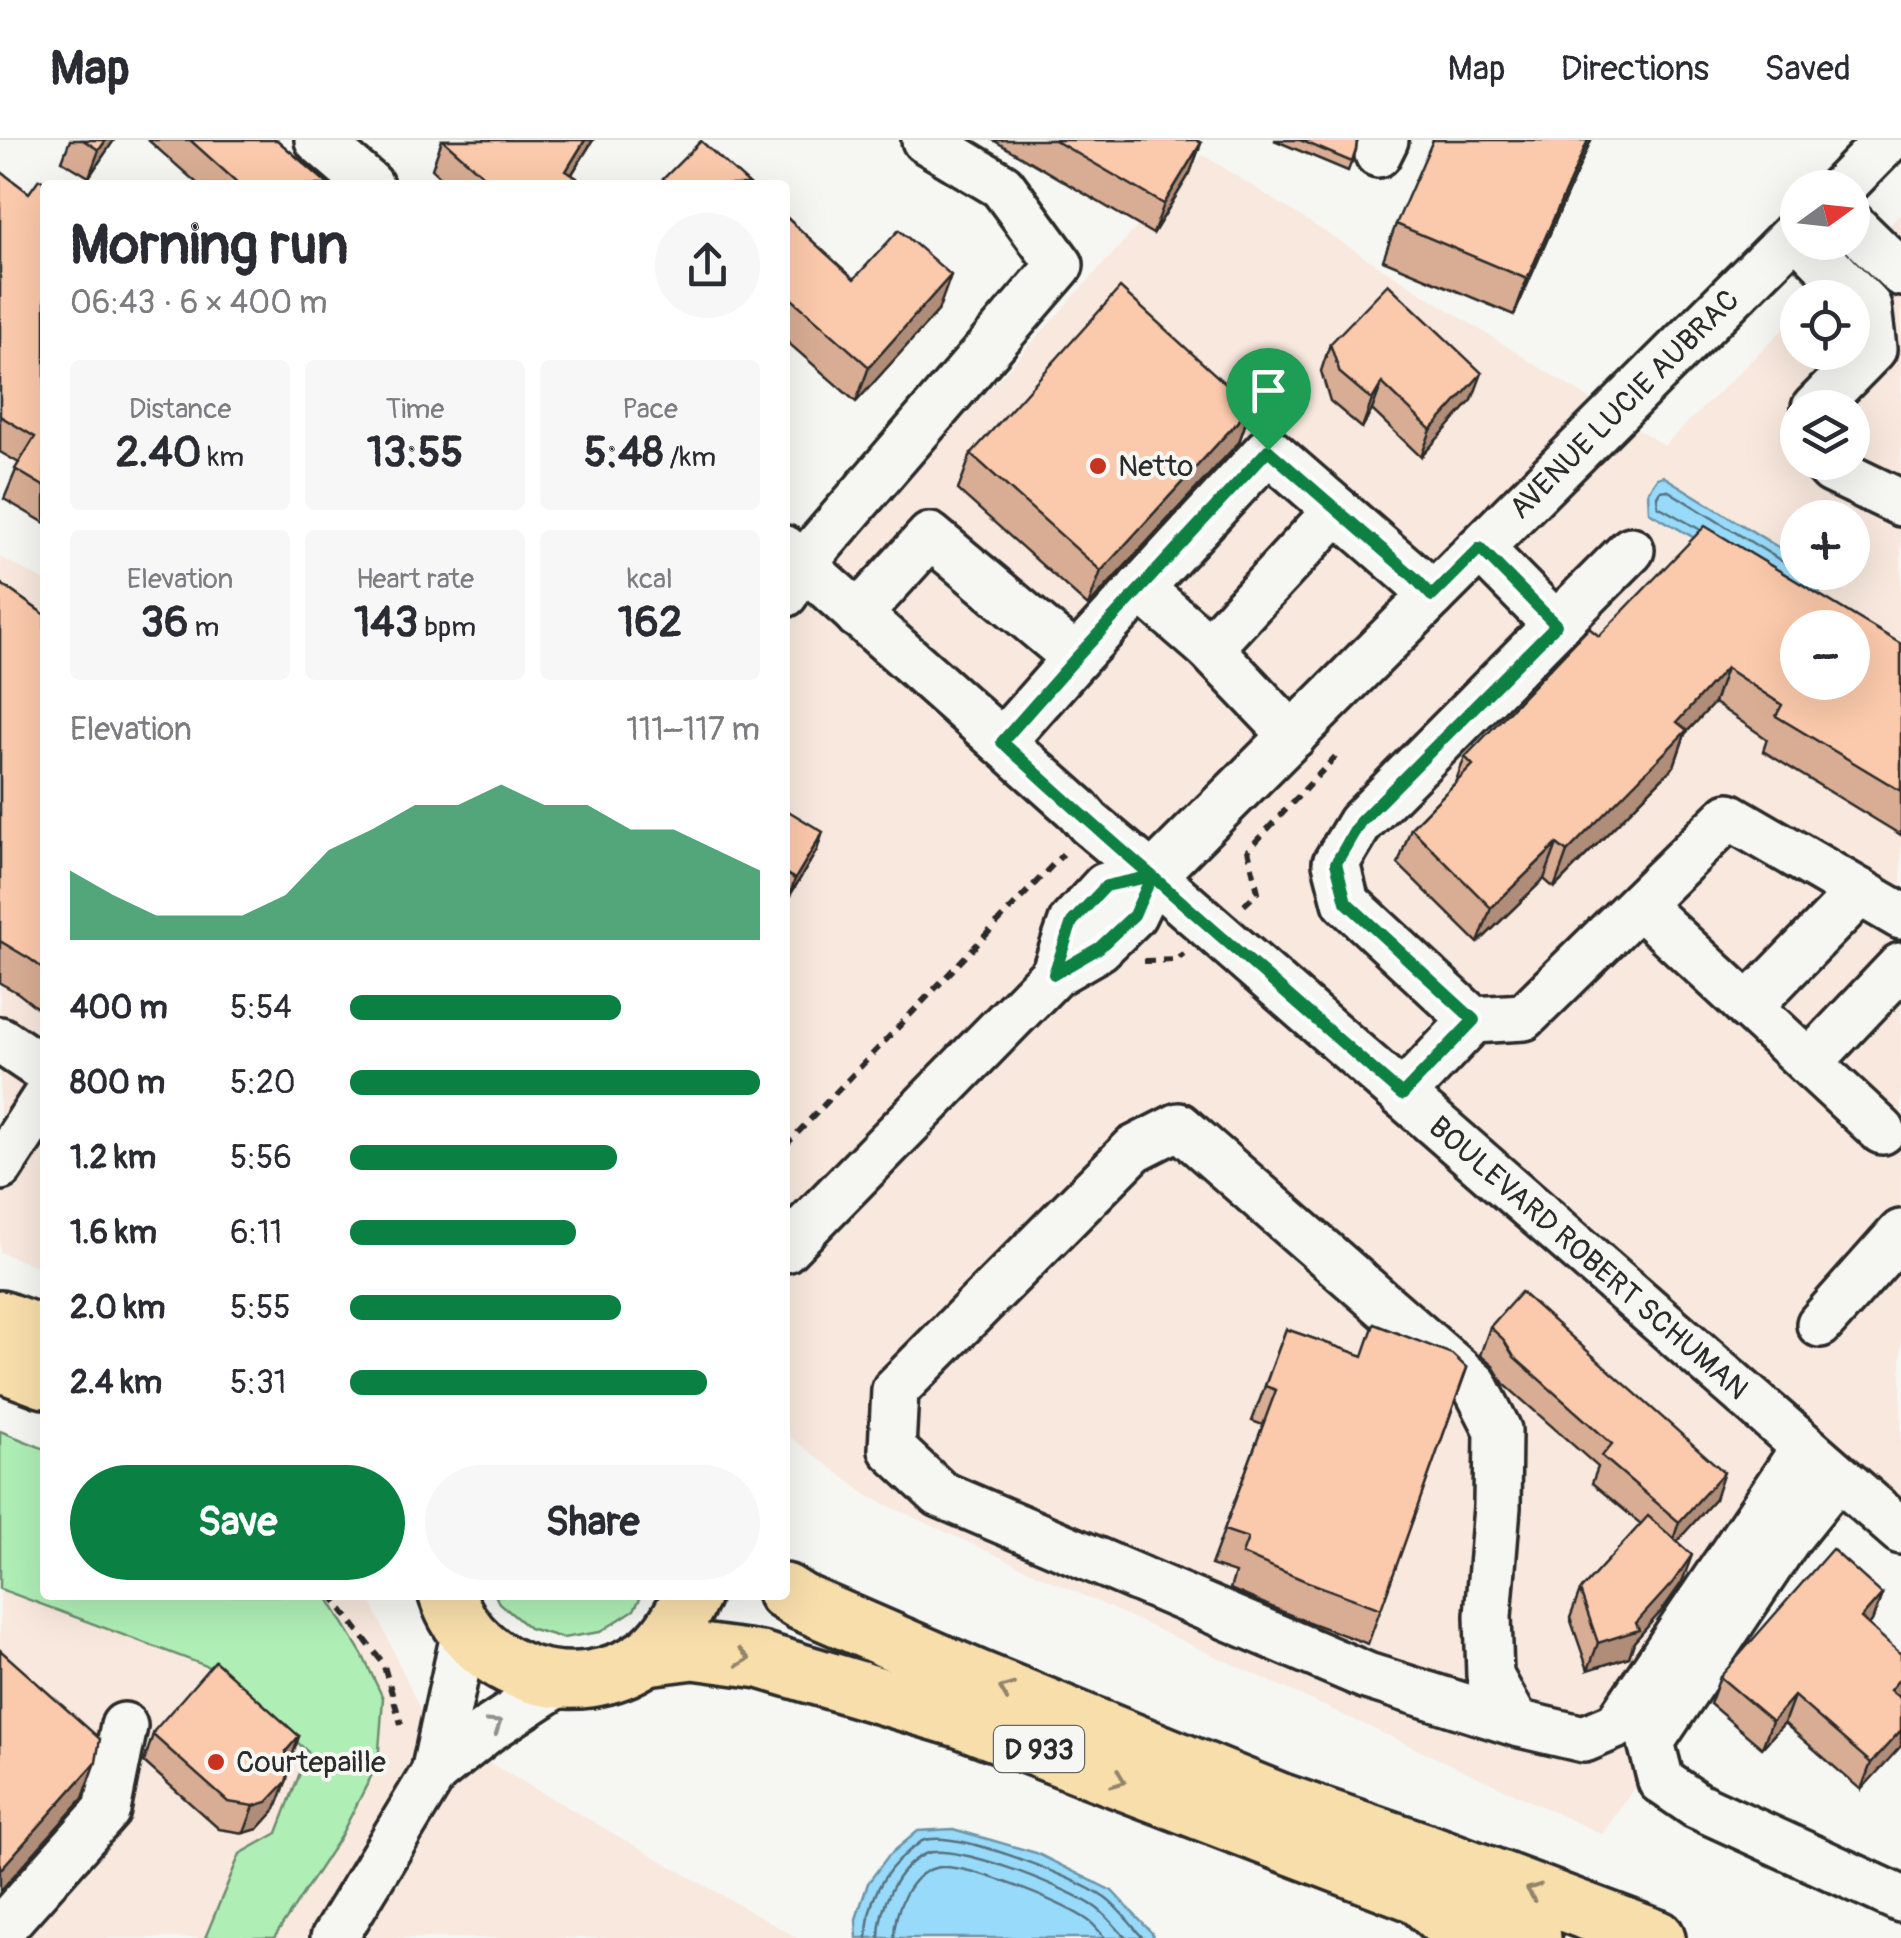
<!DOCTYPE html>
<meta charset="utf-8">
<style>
:root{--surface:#fff;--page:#f7f7f7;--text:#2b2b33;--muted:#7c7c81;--line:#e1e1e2;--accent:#0b8043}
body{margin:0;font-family:Pangolin,sans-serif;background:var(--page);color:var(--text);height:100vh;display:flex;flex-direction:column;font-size:38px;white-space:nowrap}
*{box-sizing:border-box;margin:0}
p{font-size:32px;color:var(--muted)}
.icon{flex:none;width:55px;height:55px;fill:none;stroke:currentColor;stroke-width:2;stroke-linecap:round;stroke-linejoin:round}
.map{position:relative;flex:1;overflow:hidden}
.sheet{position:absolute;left:40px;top:40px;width:750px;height:1420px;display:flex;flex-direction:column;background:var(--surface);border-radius:10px;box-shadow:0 10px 40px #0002}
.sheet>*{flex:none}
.needle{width:65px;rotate:75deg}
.buttons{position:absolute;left:1780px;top:30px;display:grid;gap:20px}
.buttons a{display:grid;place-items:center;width:90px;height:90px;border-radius:50%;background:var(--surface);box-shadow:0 10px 40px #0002;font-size:50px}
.pin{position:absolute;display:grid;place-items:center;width:85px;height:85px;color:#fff;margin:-102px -42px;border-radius:50% 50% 50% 0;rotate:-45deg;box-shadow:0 0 10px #0007}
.pin .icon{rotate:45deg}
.round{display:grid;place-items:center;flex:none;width:105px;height:105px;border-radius:52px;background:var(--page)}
.summary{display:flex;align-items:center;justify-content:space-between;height:170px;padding:0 30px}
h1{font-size:55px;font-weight:700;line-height:75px}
.stats{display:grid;grid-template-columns:repeat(3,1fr);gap:15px;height:170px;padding:10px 30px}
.stats div{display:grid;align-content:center;border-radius:10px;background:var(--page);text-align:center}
.stats b{font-size:42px;font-weight:700}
.stats small{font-size:28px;font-weight:400}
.stats p{font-size:28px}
.chart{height:280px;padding:20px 30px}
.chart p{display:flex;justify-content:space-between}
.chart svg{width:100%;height:180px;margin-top:10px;fill:var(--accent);opacity:.7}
.primary-button{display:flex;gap:20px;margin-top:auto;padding:20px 30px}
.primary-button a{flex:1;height:115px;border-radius:60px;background:var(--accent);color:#fff;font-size:40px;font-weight:700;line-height:115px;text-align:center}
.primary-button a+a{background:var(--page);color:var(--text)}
ul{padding:0 30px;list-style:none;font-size:32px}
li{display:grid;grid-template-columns:160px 120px 1fr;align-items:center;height:75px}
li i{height:25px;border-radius:12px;background:var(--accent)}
header{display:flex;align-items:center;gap:60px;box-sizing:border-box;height:140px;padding:0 50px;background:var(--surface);border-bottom:2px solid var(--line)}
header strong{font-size:48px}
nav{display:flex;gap:55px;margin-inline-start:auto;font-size:35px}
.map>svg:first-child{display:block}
.built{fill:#f8e8dd;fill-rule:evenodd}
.green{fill:#afefb6;stroke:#6d8d70;stroke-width:2.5}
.water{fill:#98dafa;stroke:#6c94a7;stroke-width:2.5}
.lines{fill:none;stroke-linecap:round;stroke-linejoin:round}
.shore{stroke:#57717e;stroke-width:2.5}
.minor-casing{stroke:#2b2b2b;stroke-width:52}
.major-casing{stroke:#2b2b2b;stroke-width:62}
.highway-casing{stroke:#2b2b2b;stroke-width:62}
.path{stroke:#2b2b2b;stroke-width:6;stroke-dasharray:10 8;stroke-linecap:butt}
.minor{stroke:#f6f6f2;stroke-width:45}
.major{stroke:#f8deab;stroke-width:55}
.highway{stroke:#f8deab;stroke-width:55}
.wall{fill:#d8ad93;stroke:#2b2b2b;stroke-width:2.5}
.shaded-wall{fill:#b08d78;stroke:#2b2b2b;stroke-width:2.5}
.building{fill:#fbc9ab;stroke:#2b2b2b;stroke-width:2.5;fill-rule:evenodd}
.oneway{stroke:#92846b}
.oneway2{stroke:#90908e}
.route-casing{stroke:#fff;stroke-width:20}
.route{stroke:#0b8043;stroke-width:12}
.poi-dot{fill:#c8321e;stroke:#f6f6f2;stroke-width:4}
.labels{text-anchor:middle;stroke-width:8;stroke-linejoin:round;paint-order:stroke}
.shield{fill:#f6f6f2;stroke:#686867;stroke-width:2.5}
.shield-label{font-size:28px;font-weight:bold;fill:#2b2b2b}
.street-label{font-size:30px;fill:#2b2b2b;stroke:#f6f6f2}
.poi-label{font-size:30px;fill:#2b2b2b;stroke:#f6f6f2;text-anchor:start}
</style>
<header>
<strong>Map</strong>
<nav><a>Map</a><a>Directions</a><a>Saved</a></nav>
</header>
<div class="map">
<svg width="1901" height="1798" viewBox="0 0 1901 1798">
<rect width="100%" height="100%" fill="#f6f6f2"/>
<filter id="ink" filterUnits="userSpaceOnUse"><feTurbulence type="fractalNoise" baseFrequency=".01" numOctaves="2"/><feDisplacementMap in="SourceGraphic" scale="20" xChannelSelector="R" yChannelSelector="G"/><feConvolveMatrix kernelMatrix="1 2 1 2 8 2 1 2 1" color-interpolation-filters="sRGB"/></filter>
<g filter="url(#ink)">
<!-- built -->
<g class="built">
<path d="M1203 15 1664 306 1797 176 1798 212H1852V158L1816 157 1901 74V1363L1818 1385 1602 1694 870 1357 785 1293V473ZM1798 268H1852V322H1798ZM1798 378H1852V432H1798ZM1798 488H1852V542H1798Z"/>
<path d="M0 417 45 441V1130L0 1112Z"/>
<path d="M0 1303 45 1455H368L428 1588 797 1798H0Z"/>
</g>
<!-- green -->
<g class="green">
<path d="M0 1291 45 1309V1455H326L362 1514 383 1558 378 1623 340 1697 274 1798H205L240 1714 277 1693 308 1612 220 1531 0 1449Z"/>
<path d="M495 1455H642L634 1470 600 1492 563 1498 529 1488 499 1463Z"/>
</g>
<!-- water -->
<g class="water">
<path d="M1663 336 1797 419 1798 432 1820 433 1823 435 1825 441 1816 461H1805L1649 372 1648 351 1657 338Z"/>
<path d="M953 1689 1036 1713 1112 1751 1152 1793 1153 1798H857L856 1779 868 1743 888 1716 918 1691Z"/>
</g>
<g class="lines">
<!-- shore -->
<g class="shore">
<path d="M1699 389 1658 366 1657 356 1660 351 1667 350 1788 425 1798 426"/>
<path d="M867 1798C867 1762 882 1733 909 1711 910 1710 921 1702 922 1701 955 1688 1076 1738 1105 1758 1119 1768 1131 1785 1143 1798"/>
<path d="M879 1798C879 1768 896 1728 925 1714 954 1701 1074 1750 1099 1770 1109 1778 1117 1789 1126 1798"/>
<path d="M894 1798C894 1773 908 1735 935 1728 961 1720 1066 1764 1089 1781 1095 1785 1100 1793 1105 1798"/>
</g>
<!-- minor casing -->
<g class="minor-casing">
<g id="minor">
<path d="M318 0 370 45"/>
<path d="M1378 14 1385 0"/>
<path d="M1841 48 1888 0"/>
<path d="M1852 85 1901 133"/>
<path d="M1805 102 1868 167 1873 209 1815 268"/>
<path d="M1825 322 1832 330 1901 363"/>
<path d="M1480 408 1556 485 1631 410"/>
<path id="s1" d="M785 409 1078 670 1089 683 1152 736 1901 1391"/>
<path d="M1140 448 1209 508 1293 596"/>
<path d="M785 454 802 425 1060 125 1002 46 925 0"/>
<path d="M858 475 930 396 1076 518 1268 310 1414 437 1432 456"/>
<path d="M1556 485 1360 683 1336 723 1346 762 1473 880 1524 877 1729 676 1901 776"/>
<path d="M1209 508 1337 370"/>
<path d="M1002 602 1076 518"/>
<path d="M1639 765 1882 991"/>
<path d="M1054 834 1072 782 1105 746 1152 736"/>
<path d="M1748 867 1860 752"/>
<path d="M0 900 45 930"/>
<path d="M1809 923 1901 826"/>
<path d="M1402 955 1473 880"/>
<path d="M0 1027 45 958"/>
<path id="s2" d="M785 1109 1054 834 1099 808 1133 775 1152 736 1798 90"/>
<path d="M1820 1184 1901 1093"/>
<path d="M1837 1337 1788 1398 1651 1602 1661 1641 1696 1665 1901 1759"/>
<path d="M1516 1583 1367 1536 940 1354 892 1309 895 1250 1134 1009 1179 986 1475 1245 1498 1290 1497 1367 1488 1476 1490 1536 1516 1583 1584 1599 1617 1585 1804 1308"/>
<path d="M434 1633 486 1591 561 1542"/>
<path d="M0 1790 107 1670 124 1586"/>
<path d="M334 1798 434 1633 465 1490"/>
</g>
</g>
<!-- major casing -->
<g class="major-casing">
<g id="major">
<path d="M0 1179 45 1195"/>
<path d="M0 1223 45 1240"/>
<path d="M447 1455C474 1536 577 1565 646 1517 668 1502 680 1478 692 1455"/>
<path d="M647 1517 694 1511 760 1520 962 1580 1418 1755 1452 1786"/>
</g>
</g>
<!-- highway casing -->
<g class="highway-casing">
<g id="highway">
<path d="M785 1452 801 1462 976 1538 1279 1661 1430 1713 1657 1798"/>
<path d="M1418 1755 1533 1798"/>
</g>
</g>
<!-- path -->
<g class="path">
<path d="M1244 765 1258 752 1248 710 1337 615"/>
<path d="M1144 821 1176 820 1184 814"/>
<path d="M785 1006 1063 714"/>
<path d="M331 1455 383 1523 401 1584"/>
</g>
<!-- minor -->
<use href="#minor" class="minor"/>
<!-- major -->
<use href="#major" class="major"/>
<!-- highway -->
<use href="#highway" class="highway"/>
</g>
<!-- wall -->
<g class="wall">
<path d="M70 0H114L89 37 62 21Z"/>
<path d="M148 0H277L329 45H199Z"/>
<path d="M442 0H593L572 34 575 45H449L432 29Z"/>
<path d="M993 0H1196L1201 3 1190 33 1153 94Z"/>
<path d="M1274 0H1357L1356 10 1348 31Z"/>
<path d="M1591 0 1514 175 1383 120 1396 84Z"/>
<path d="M0 31 29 53 45 45V383L4 359 19 323 0 312Z"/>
<path d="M785 76 854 139 938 171 856 262 785 200Z"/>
<path d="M1330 204 1472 260 1421 317 1372 270 1362 288 1330 261 1321 231Z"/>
<path d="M1251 267 1239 302 1088 466 958 350 971 314Z"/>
<path d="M0 443 45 475V874L18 853 0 843Z"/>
<path d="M1599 496 1901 504V695L1763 611 1767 599 1714 563 1685 594 1674 626 1554 748 1544 739 1478 803 1398 724 1411 688 1455 643 1465 617Z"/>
<path d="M785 669 817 710 789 757 785 755Z"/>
<path d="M1490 1187 1715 1359 1676 1402 1682 1442 1663 1469 1634 1502 1629 1517 1588 1530 1570 1478 1580 1451 1641 1384 1592 1343 1598 1327 1504 1244 1493 1226 1480 1215Z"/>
<path d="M1286 1189 1363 1216 1467 1228 1368 1504 1295 1477 1230 1449 1235 1433 1211 1425 1263 1285 1252 1281Z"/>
<path d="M1882 1454 1872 1481 1869 1484 1901 1552 1898 1556 1861 1650 1784 1583 1762 1608 1710 1564 1720 1537Z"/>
<path d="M154 1591 299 1596 287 1626 276 1669 258 1689 244 1693 219 1689 144 1622Z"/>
</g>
<!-- shaded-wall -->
<g class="shaded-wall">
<path d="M106 0H114L89 37 99 10Z"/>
<path d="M585 0H593L565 45 566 31Z"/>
<path d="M1588 0H1591L1514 175 1527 139Z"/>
<path d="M1201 3 1190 33 1153 94 1164 64Z"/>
<path d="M951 135 938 171 856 262 869 227Z"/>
<path d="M1482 233 1472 260 1421 317 1431 290Z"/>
<path d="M1382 243 1372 270 1362 288 1372 260Z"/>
<path d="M1251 267 1239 302 1088 466 1101 431Z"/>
<path d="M1726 528 1714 563 1685 594 1674 626 1554 748 1567 712 1677 582Z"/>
<path d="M823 692 817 710 789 757 795 739Z"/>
<path d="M1557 704 1544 739 1478 803 1491 768Z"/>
<path d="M1724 1332 1715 1359 1670 1409 1679 1382Z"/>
<path d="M1692 1415 1682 1442 1663 1469 1634 1502 1629 1517 1588 1530 1598 1503 1636 1483Z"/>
<path d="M1882 1454 1872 1481 1851 1505 1861 1478Z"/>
<path d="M1901 1537V1552L1880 1577 1890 1550Z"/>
<path d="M1794 1556 1784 1583 1762 1608 1772 1581Z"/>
<path d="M1901 1590V1606L1861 1650 1871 1623Z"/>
<path d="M299 1596 290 1623 276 1638 286 1611Z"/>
<path d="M96 1622 83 1658 0 1751V1730Z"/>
<path d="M286 1642 276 1669 258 1689 244 1693 254 1666Z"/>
</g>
<!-- building -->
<g class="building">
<path d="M83 0H106L99 10Z"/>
<path d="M190 0H277L329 45H240Z"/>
<path d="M443 0H585L566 31 577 38 573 45H494Z"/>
<path d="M1054 0H1196L1201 3 1164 64Z"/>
<path d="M1300 0H1357L1356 10 1352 22Z"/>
<path d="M1433 0H1588L1527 139 1396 84Z"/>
<path d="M701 1 750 45H662L659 43Z"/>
<path d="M0 31 29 53 39 39 49 45H45V347L15 329 35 297 0 276Z"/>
<path d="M785 76 854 139 899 90 951 135 869 227 785 153Z"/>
<path d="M1388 144 1482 233 1431 290 1382 243 1372 260 1340 233 1330 204Z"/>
<path d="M1120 148 1251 267 1101 431 971 314Z"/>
<path d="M1705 386 1901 504V651L1776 576 1782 565 1726 528 1677 582 1687 590 1567 712 1557 704 1491 768 1411 688 1473 625 1465 617 1589 488 1599 496ZM1798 488H1852V542H1798Z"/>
<path d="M0 443 45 475V830L30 819 0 801Z"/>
<path d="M785 669 823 692 795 739 785 733Z"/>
<path d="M1521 1152 1724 1332 1679 1382 1602 1316 1612 1304 1514 1217 1503 1199 1490 1187Z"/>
<path d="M1374 1184 1452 1214 1467 1228 1381 1469 1308 1442 1242 1414 1248 1398 1224 1390 1276 1250 1265 1246 1286 1189 1363 1216Z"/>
<path d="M1648 1376 1692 1415 1673 1442 1636 1483 1639 1490 1598 1503 1580 1451Z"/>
<path d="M1832 1409 1882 1454 1861 1478 1901 1514V1537L1890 1550 1901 1559V1590L1871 1623 1794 1556 1772 1581 1720 1537Z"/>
<path d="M0 1510 100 1599 96 1622 0 1730Z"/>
<path d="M215 1521 299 1596 286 1611 288 1635 286 1642 267 1662 254 1666 228 1662 153 1595 154 1591Z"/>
</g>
<!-- one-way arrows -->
<defs><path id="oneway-chevron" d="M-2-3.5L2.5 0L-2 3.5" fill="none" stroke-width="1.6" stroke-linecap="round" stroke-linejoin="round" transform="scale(2.5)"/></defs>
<g class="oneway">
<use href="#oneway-chevron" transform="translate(743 1518) rotate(8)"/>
<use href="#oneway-chevron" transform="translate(1006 1550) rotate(-158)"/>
<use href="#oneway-chevron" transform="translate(1119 1640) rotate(21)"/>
<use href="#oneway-chevron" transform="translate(1533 1751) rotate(-159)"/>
</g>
<use class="oneway2" href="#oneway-chevron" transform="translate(495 1585) rotate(-34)"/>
</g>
<g class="lines" filter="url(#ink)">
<!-- route casing -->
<g class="route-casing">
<path id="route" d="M1268 310 1076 518 1002 602C1052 647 1101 693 1152 736L1134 775 1099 808 1054 834 1072 782 1106 746 1152 736 1402 955 1474 880 1346 762 1336 723 1360 682 1556 485 1480 408 1432 456 1414 437 1268 310"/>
</g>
<!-- route -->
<use href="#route" class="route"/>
</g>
<!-- markers -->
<g class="poi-dot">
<circle cx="1098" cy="326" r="10"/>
<circle cx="216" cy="1622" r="10"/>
</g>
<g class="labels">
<!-- shield labels -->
<rect class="shield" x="994" y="1586" width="90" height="46" rx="8"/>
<g class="shield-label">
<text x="1039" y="1619">D 933</text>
</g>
<!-- street labels -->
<g class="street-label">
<text dy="10" stroke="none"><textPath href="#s2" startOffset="1195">AVENUE LUCIE AUBRAC</textPath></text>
<text dy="10" stroke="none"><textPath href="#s1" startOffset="1072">BOULEVARD ROBERT SCHUMAN</textPath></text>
</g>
<!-- poi labels -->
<g class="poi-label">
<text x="1118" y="336">Netto</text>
<text x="236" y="1632">Courtepaille</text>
</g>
</g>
</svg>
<div class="buttons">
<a><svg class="needle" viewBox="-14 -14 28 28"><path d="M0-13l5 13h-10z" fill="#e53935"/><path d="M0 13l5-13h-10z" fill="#7c7c81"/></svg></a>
<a><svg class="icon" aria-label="locate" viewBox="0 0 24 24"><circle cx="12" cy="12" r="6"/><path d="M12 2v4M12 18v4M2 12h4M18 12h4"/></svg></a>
<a><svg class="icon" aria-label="layers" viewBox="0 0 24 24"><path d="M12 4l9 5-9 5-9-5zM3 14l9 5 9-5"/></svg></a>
<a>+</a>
<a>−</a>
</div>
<div class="pin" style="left:1268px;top:310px;background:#1e9e55"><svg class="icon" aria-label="arrive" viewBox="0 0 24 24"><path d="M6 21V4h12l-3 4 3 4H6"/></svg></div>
<section class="sheet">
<div class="summary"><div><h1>Morning run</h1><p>06:43 · 6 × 400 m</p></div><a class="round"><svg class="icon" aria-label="share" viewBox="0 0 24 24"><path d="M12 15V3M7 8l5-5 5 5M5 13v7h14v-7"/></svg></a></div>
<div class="stats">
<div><p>Distance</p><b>2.40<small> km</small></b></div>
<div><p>Time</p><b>13:55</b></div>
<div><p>Pace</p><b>5:48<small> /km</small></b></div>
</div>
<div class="stats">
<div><p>Elevation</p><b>36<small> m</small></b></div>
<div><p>Heart rate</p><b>143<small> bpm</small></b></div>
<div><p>kcal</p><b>162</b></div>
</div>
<div class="chart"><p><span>Elevation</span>111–117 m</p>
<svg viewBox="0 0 160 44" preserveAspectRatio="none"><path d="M0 44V27L10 33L20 38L30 38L40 38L50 33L60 22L70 17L80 11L90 11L100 6L110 11L120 11L130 17L140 17L150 22L160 27V44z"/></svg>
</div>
<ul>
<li><b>400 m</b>5:54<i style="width:66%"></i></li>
<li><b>800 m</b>5:20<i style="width:100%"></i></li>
<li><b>1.2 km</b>5:56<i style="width:65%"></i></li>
<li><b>1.6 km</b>6:11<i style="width:55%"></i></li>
<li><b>2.0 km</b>5:55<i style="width:66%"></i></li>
<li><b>2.4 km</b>5:31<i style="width:87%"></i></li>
</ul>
<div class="primary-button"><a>Save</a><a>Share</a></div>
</section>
</div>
